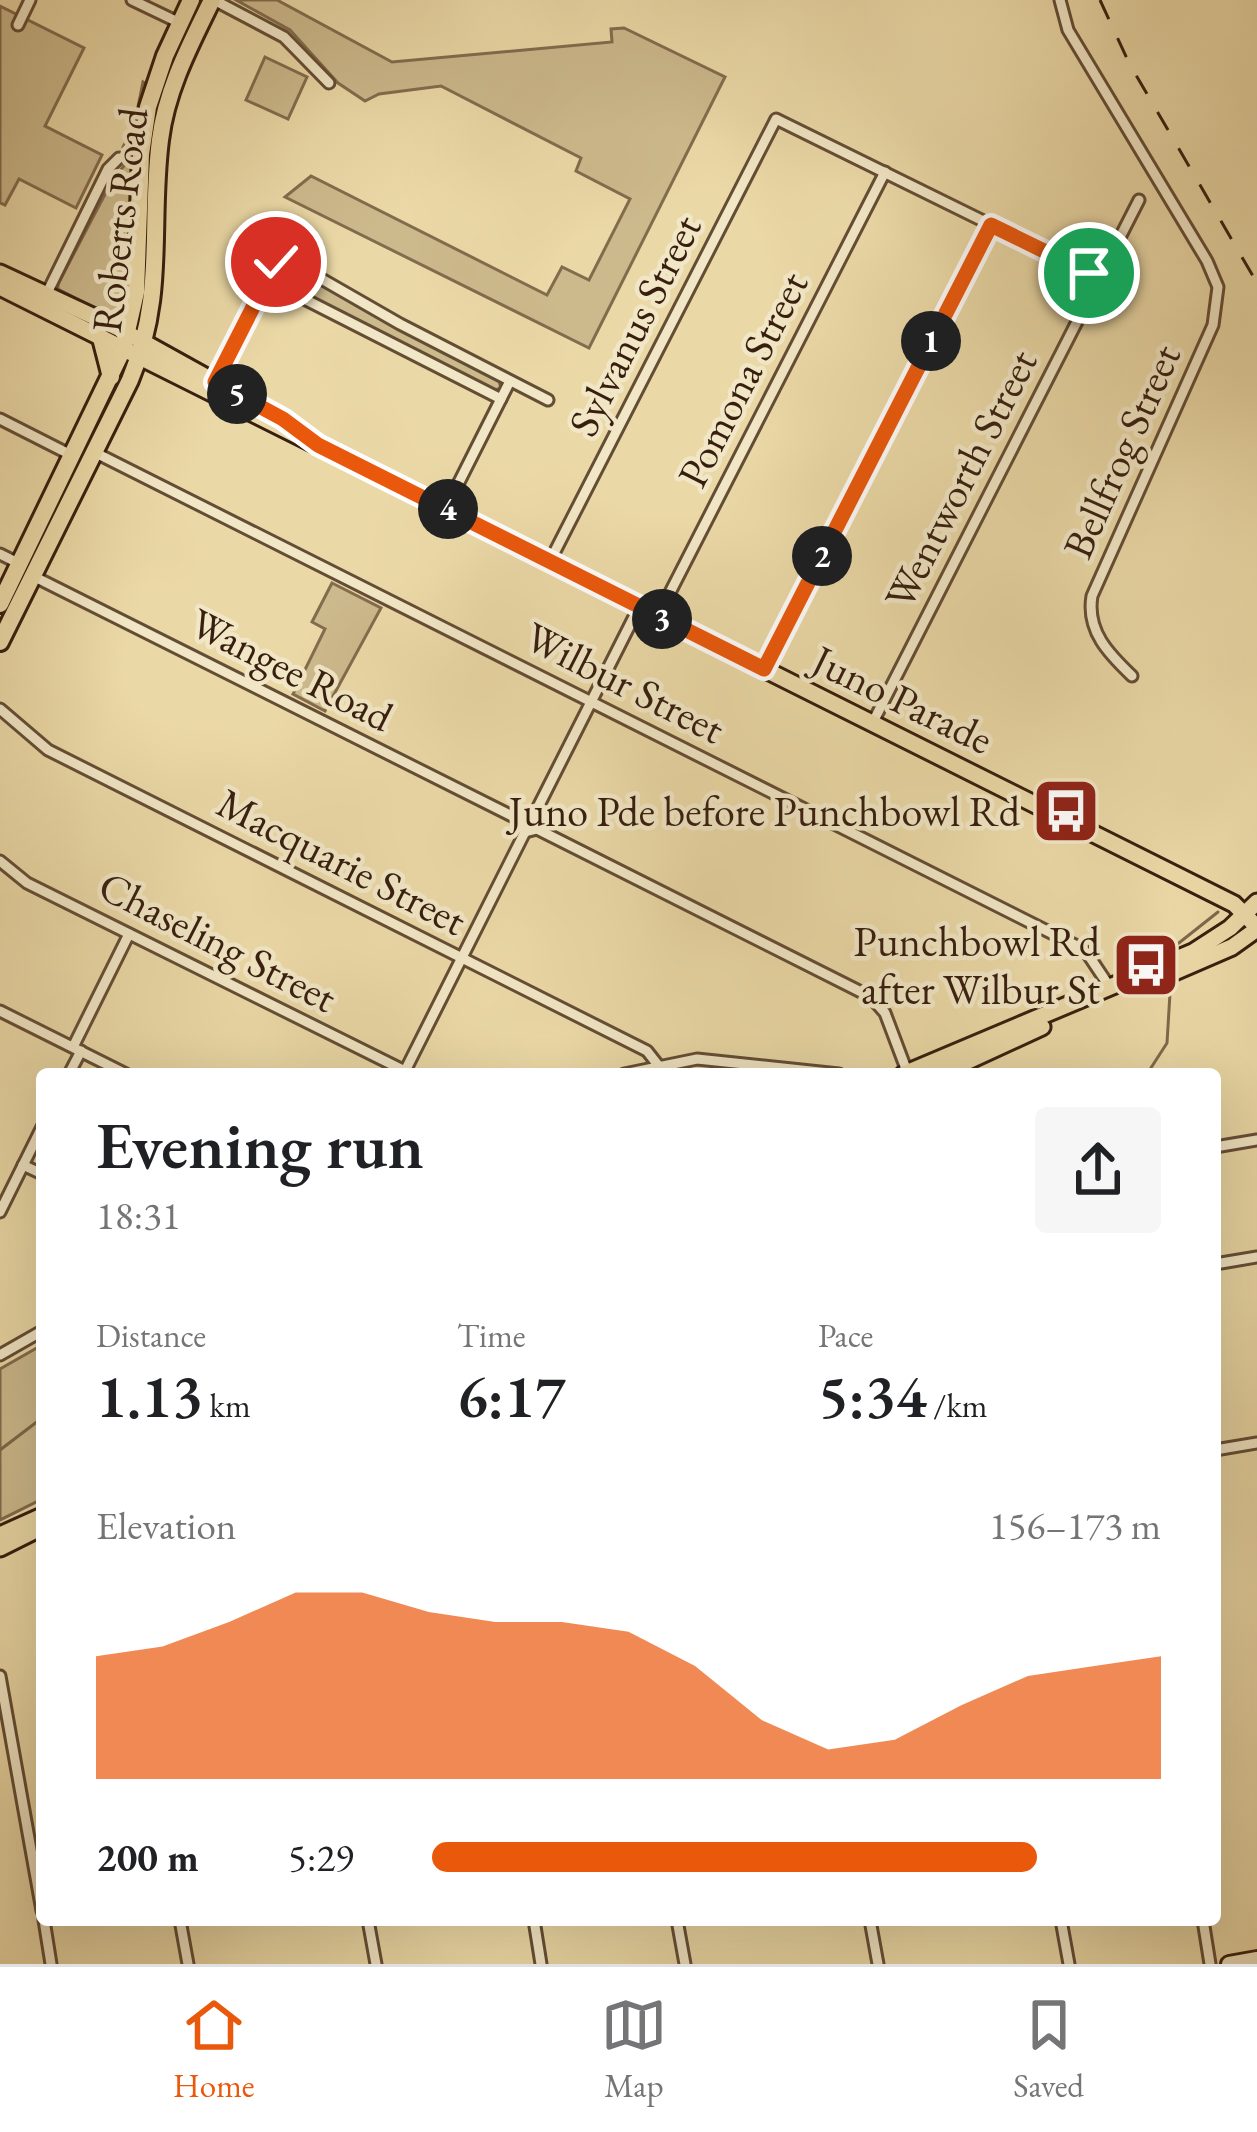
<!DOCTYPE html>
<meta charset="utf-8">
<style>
:root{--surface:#fff;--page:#f6f6f6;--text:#202124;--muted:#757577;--line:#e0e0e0;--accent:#ea580c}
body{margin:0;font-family:"EB Garamond",serif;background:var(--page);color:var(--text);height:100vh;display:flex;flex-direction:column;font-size:45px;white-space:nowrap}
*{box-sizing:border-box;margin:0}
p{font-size:39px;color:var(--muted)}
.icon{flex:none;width:66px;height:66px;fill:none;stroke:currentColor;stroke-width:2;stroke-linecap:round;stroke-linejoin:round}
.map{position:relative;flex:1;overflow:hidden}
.panel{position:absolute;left:36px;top:1068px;width:1185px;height:858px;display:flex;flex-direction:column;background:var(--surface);border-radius:12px;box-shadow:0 12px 48px #0002}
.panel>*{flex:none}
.pin{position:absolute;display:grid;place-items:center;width:102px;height:102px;color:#fff;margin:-51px;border:6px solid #fff;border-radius:50%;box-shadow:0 3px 12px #0007}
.km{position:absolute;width:60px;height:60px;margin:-30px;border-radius:50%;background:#222;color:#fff;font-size:33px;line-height:60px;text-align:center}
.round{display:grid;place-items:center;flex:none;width:126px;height:126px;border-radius:12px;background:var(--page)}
.summary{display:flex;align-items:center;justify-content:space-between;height:204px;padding:0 60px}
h1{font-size:66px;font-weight:600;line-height:90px}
.metrics{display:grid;grid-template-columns:repeat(3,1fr);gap:18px;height:204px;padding:12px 60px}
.metrics div{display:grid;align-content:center}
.metrics b{font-size:60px;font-weight:600}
.metrics small{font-size:33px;font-weight:400}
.metrics p{font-size:33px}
.chart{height:336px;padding:24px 60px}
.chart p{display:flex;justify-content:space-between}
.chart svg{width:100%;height:216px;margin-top:12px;fill:var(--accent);opacity:.7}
ul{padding:0 60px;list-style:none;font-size:39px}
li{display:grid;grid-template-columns:192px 144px 1fr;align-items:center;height:90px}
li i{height:30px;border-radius:15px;background:var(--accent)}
.tab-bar{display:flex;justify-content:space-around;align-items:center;height:168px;border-top:3px solid var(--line);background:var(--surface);font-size:33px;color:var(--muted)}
.tab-bar a{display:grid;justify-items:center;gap:6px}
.tab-bar .selected{color:var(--accent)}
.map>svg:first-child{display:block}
.green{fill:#ccb98c;stroke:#826c4e;stroke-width:3}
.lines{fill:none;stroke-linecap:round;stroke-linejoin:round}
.stream{stroke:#7e684b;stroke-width:3}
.street-casing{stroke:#644d35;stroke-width:15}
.secondary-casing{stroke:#371f0f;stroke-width:20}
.primary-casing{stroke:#371f0f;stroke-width:21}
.highway-casing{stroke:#371f0f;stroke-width:22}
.street{stroke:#f1e6c5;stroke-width:9}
.secondary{stroke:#f1e6c5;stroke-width:14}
.primary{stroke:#ead8a6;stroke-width:15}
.highway{stroke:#ead8a6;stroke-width:16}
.rail{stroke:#371f0f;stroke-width:3;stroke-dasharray:21 21;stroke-linecap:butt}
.route-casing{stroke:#fff;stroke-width:24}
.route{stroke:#ea580c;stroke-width:15}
.labels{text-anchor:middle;stroke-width:9;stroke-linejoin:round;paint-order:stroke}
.street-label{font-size:42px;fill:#371f0f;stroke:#f1e6c5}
.poi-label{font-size:42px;fill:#371f0f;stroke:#f1e6c5;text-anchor:end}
</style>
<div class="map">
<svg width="1257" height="1964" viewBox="0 0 1257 1964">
<rect width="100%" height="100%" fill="#ead8a6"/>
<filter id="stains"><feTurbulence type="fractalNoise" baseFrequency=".00167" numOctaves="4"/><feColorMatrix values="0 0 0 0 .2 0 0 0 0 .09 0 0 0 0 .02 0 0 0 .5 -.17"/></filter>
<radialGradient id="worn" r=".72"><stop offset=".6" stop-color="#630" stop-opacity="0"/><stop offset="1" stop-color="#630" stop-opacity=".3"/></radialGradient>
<!-- green -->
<g class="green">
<path d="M236 0H277L392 62 612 42 611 29 624 28 725 77 589 348 285 197 311 176 547 295 562 267 589 280 630 199 576 171 581 158 441 86 379 94 365 101 338 83 290 30Z"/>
<path d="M0 6 84 48 45 126 102 155 76 208 19 179 5 205 0 203Z"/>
<path d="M265 57 307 77 288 119 246 100Z"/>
<path d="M143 82 147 85 123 318 116 319 58 289V284L113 179 128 161V151L123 147 134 126Z"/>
<path d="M279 265H286L499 381 501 388 493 391 274 279Z"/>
<path d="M332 583 381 608 325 711 293 694 325 629 312 622Z"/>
<path d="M42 1345V1499L0 1520V1369Z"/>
</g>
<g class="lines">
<!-- stream -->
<g class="stream">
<path d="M1170 950 1218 912"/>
<path d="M1147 1074 1167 1043 1170 993"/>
<path d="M0 1450 42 1418"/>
</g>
<!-- street casing -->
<g class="street-casing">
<g id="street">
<path d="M132 0 180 23"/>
<path d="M214 0 284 37 329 83"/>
<path d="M1060 0 1068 30 1207 261 1218 287 1213 325 1092 596C1086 631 1109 654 1132 676"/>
<path d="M18 25 30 0"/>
<path d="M267 280 501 399"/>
<path d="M47 293 108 169 119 158"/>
<path d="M215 382 274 265 285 258 400 324 548 400"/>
<path d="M0 419 73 456"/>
<path d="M94 452 1075 945 1087 953 1109 986"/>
<path d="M446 508 510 381"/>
<path d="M0 554 20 564"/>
<path d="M550 561 776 119 1099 278"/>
<path d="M33 576 514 817 521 821 525 832 537 829 533 817 521 821"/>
<path d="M658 616 885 172"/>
<path d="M764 669 991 225"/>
<path d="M0 709 48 750 647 1051 658 1065"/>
<path d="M872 724 1139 200"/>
<path d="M533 817 639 607"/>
<path d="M537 829 871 997 885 1013 908 1074"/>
<path d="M0 861 27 883 411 1074"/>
<path d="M0 1011 126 1074"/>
<path d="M73 1047 129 934"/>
<path d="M405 1071 525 832"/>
<path d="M69 1074 81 1051"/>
<path d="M624 1074 697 1059 839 1074"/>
<path d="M1215 1147 1257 1140"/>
<path d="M23 1165 42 1174"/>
<path d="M0 1212 42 1127"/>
<path d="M1215 1264 1257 1257"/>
<path d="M0 1355 42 1331"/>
<path d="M1215 1450 1257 1443"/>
<path d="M0 1676 42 1911"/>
<path d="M44 1920 51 1964"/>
<path d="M180 1920 188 1964"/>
<path d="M368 1920 376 1964"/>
<path d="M534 1920 541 1964"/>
<path d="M677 1920 685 1964"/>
<path d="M870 1920 878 1964"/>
<path d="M1061 1920 1069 1964"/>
<path d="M1203 1920 1210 1964"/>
</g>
</g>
<!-- secondary casing -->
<g class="secondary-casing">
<path id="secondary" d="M1229 1964 1257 1959"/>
</g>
<!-- primary casing -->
<g class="primary-casing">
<g id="primary">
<path d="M0 273 118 328 266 410"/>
<path d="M0 287 1234 904 1257 927"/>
<path d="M1158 979 1232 947 1257 929"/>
<path d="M904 1074 1193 952 1230 928 1257 902"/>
<path d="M940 1074 1042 1027"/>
<path d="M0 1535 42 1516"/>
<path d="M0 1548 42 1527"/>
</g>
</g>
<!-- highway casing -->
<g class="highway-casing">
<g id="highway">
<path d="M101 338 111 377"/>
<path d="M0 604 123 349 136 292 141 154 148 107 165 56 191 0"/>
<path d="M0 642 130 380C166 294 149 227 160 140 166 90 190 45 212 0"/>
</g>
</g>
<!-- street -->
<use href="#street" class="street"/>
<!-- secondary -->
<use href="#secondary" class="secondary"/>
<!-- primary -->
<use href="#primary" class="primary"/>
<!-- highway -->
<use href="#highway" class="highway"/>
<!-- rail -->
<path class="rail" d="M1100 0 1129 63 1257 283"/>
</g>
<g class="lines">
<!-- route casing -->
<g class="route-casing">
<path id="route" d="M276 262 215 382 283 419 318 445 764 669 991 225 1089 273"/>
</g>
<!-- route -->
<use href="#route" class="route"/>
</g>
<!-- icons -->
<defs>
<g id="bus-square" transform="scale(3.45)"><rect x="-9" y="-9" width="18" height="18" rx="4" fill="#8f2418" stroke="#f1e6c5"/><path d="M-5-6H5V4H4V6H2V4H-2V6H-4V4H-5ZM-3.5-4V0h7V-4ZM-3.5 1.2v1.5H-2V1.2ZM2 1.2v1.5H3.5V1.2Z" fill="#fff"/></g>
</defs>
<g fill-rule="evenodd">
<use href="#bus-square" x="1066" y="811"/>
<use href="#bus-square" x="1146" y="965"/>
</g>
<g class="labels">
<!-- street labels -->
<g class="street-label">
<text transform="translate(119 220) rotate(-83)" y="15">Roberts Road</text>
<text transform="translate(634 325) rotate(-63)" y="15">Sylvanus Street</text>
<text transform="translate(742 379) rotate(-63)" y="15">Pomona Street</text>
<text transform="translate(1121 451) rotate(-66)" y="15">Bellfrog Street</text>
<text transform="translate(960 479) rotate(-63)" y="15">Wentworth Street</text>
<text transform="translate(292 669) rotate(27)" y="15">Wangee Road</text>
<text transform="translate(625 682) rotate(27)" y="15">Wilbur Street</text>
<text transform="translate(903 699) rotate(26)" y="15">Juno Parade</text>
<text transform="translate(342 861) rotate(27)" y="15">Macquarie Street</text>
<text transform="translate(218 941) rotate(27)" y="15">Chaseling Street</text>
</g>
<!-- poi labels -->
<g class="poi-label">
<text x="1020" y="826">Juno Pde before Punchbowl Rd</text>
<text x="1100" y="956">Punchbowl Rd<tspan x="1100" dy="48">after Wilbur St</tspan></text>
</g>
</g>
<rect width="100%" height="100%" filter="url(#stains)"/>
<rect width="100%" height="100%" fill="url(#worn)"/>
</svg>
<div class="pin" style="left:1089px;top:273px;background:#1e9e55"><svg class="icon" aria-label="arrive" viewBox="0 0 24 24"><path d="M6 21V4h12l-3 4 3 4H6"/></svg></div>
<div class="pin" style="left:276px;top:262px;background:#d93025"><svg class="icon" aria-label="check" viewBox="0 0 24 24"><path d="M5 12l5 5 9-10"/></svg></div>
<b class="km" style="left:931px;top:341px">1</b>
<b class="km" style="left:822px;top:556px">2</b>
<b class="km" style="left:662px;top:619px">3</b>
<b class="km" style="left:448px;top:509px">4</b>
<b class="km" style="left:237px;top:394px">5</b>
<section class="panel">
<div class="summary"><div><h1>Evening run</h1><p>18:31</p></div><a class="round"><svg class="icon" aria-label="share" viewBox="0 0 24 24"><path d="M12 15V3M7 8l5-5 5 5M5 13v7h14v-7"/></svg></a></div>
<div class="metrics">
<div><p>Distance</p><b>1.13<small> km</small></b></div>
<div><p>Time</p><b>6:17</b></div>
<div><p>Pace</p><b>5:34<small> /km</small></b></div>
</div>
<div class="chart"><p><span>Elevation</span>156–173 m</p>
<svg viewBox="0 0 160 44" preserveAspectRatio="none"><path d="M0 44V19L10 17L20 12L30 6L40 6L50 10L60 12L70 12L80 14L90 21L100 32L110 38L120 36L130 29L140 23L150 21L160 19V44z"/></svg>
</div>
<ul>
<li><b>200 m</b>5:29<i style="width:83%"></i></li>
</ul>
</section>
</div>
<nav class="tab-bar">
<a class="selected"><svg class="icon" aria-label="home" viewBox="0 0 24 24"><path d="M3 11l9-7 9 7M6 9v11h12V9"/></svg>Home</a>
<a><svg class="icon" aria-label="map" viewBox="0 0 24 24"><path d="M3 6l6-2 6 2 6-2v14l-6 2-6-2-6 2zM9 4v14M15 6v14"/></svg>Map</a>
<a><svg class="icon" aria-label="saved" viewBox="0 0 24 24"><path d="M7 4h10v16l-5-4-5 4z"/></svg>Saved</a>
</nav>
